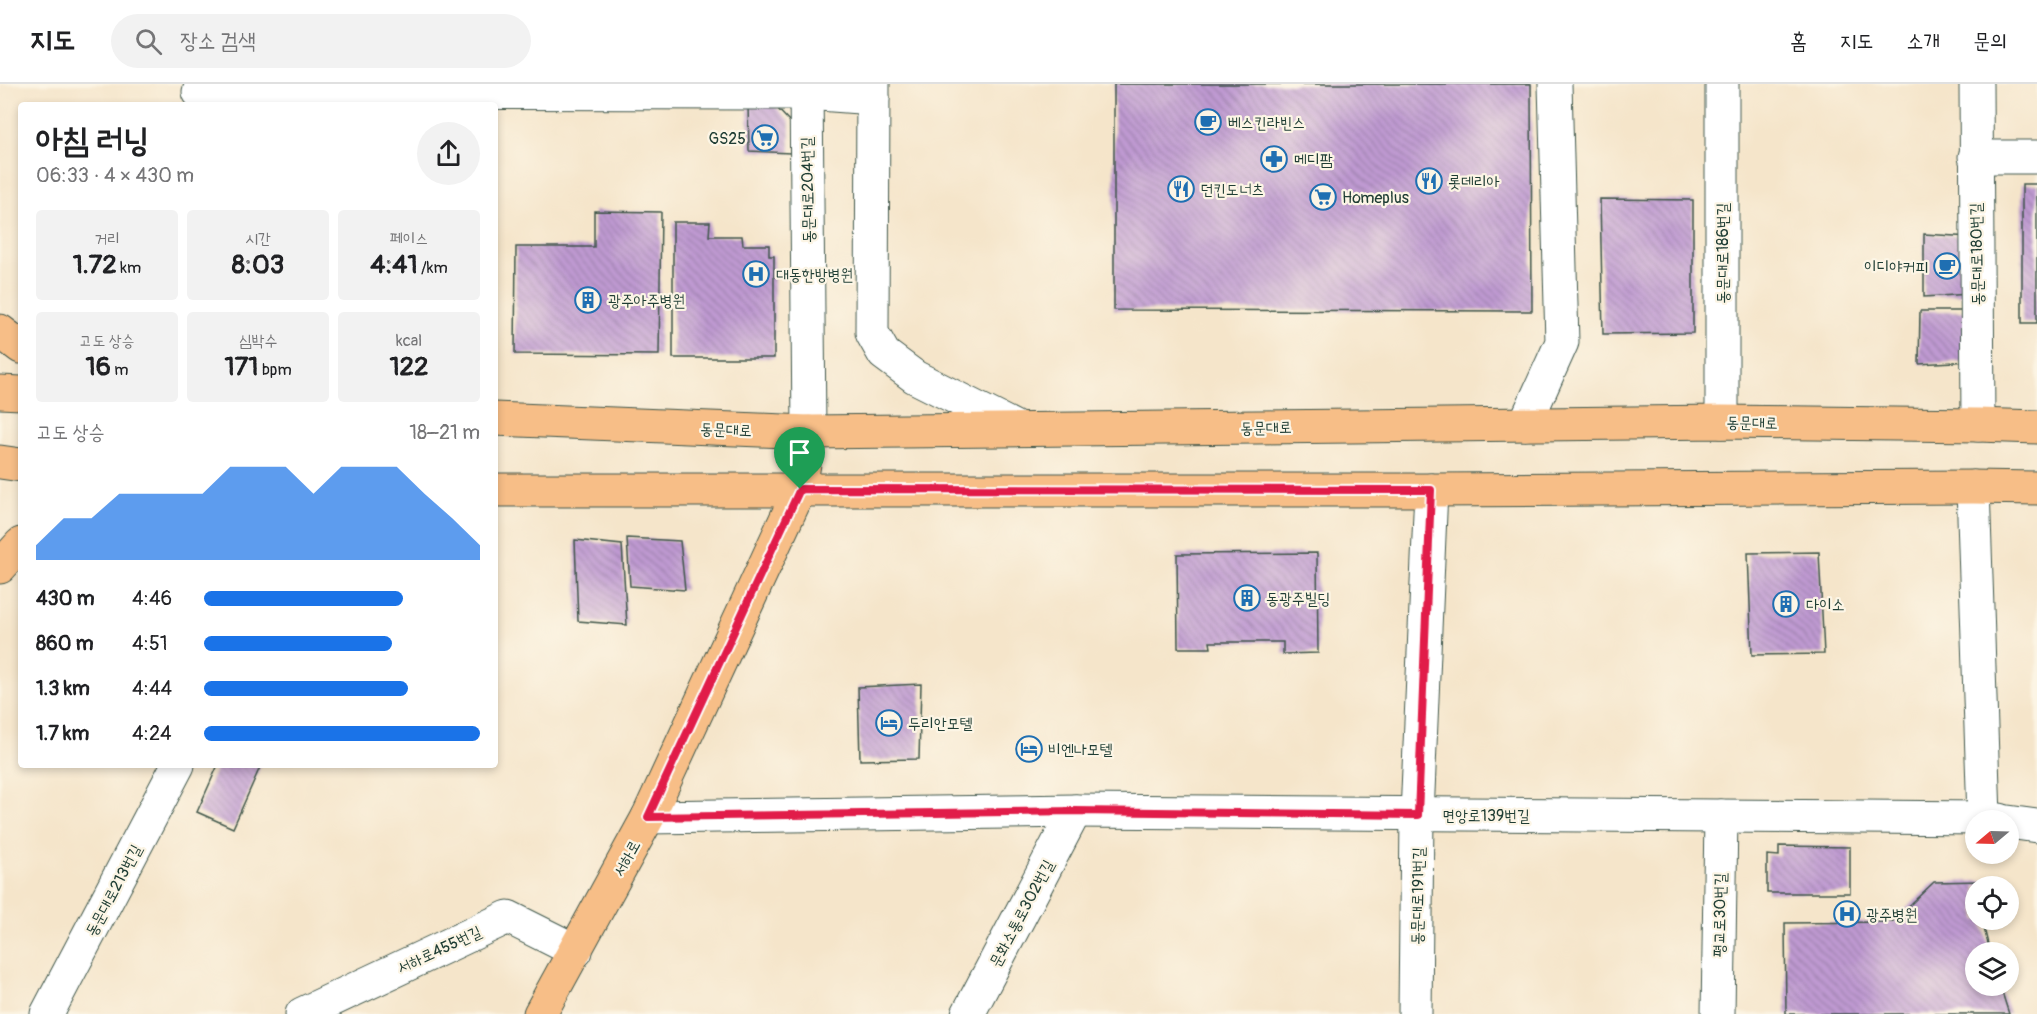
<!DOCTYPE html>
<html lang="ko">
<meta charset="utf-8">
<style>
:root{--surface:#fff;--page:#f2f2f2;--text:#202124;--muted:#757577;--line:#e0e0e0;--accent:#1a73e8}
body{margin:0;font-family:Pangolin,"Poor Story",sans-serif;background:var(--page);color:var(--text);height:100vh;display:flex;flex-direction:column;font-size:22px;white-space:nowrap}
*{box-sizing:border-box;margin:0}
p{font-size:20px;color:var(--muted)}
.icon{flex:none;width:33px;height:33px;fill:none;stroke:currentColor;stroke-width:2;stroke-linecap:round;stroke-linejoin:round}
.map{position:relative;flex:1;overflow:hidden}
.panel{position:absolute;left:18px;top:18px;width:480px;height:666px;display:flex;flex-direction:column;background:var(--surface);border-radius:6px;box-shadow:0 3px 9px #0003}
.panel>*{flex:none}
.needle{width:39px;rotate:251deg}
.tools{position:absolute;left:1965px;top:726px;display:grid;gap:12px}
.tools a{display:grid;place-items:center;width:54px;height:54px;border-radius:50%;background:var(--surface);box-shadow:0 3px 9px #0003;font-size:30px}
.pin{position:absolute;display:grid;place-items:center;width:51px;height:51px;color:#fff;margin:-62px -26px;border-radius:50% 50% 50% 0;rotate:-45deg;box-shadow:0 0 6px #0007}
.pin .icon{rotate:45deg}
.round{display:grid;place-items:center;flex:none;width:63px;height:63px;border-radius:32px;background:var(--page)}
.summary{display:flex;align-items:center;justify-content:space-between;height:102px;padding:0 18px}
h1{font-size:33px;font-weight:700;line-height:45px}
.figures{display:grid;grid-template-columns:repeat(3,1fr);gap:9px;height:102px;padding:6px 18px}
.figures div{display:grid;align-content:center;border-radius:6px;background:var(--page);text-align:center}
.figures b{font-size:26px;font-weight:700}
.figures small{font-size:16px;font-weight:400}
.figures p{font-size:16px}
.chart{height:168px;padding:12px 18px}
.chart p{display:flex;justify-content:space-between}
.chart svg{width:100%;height:108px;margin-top:6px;fill:var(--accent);opacity:.7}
ul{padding:0 18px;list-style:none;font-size:20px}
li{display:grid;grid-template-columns:96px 72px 1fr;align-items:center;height:45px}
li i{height:15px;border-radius:8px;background:var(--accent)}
header{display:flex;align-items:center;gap:36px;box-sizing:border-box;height:84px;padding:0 30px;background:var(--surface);border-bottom:2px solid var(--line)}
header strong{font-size:28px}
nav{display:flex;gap:33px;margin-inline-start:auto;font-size:21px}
.search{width:420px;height:54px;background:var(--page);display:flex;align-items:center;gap:15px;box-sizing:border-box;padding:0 21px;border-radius:33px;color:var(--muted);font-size:22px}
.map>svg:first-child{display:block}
.building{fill:url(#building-back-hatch)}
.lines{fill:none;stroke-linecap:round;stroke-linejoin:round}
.minor-casing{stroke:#3f564a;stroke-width:35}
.major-casing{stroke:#3f564a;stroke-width:35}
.minor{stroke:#fff;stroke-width:33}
.major{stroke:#f7be87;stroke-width:33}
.route-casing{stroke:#fff;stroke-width:12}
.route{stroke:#e11d48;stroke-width:8}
.labels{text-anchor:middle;stroke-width:4.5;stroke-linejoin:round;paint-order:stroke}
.poi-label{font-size:16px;fill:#1f3d34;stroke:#fcf5e5;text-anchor:start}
.street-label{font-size:16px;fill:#1f3d34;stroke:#fcf5e5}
</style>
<header>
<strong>지도</strong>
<div class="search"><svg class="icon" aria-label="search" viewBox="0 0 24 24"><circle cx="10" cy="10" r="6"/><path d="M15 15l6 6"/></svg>장소 검색</div>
<nav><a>홈</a><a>지도</a><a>소개</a><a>문의</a></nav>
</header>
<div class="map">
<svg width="2037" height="930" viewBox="0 0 2037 930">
<defs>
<pattern id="building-back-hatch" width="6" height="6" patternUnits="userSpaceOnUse" patternTransform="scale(1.5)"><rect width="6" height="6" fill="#bf9ad2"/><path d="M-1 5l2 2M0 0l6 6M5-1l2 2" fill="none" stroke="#9b7fab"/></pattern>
</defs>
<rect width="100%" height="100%" fill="#fcf5e5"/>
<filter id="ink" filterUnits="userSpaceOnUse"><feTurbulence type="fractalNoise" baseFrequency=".0167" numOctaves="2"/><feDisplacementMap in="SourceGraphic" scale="12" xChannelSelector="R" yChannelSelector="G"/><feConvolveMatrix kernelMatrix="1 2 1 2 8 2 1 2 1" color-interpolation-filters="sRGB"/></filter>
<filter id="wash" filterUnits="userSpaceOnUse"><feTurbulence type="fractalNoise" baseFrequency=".008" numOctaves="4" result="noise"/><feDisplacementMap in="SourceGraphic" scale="24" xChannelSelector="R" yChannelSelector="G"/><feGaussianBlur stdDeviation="1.35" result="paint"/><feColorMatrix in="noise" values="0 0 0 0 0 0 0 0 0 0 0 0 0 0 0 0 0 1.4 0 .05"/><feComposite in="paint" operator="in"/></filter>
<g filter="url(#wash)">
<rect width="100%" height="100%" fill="#f5e5ca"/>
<g id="blocks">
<!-- building -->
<g class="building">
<path d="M1114 0H1531L1532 227 1114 226Z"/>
<path d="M748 20 775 22 790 38V69L749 67Z"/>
<rect x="2022" y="100" width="15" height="139"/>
<path d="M1600 115 1693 116V249L1603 250Z"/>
<path d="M594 127 661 128 659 271 515 270 516 163H594Z"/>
<path d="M673 138H710L709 152H742L743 161H769V172H774V274H673Z"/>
<path d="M1924 150 1970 153V210L1924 213Z"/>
<path d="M1920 227H1971V277L1919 280Z"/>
<path d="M627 454 680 457 685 506 630 502Z"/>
<path d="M575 456 622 461 627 541 578 537Z"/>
<path d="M1819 468 1824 570 1752 571 1748 469Z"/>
<path d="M1317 469 1318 569 1283 570V558H1210L1211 564H1178L1177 470Z"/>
<path d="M921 600 919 675 860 676 858 603Z"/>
<path d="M218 681H261L233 744 197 728Z"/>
<path d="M1779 762 1850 763V809H1767V771L1779 772Z"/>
<path d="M1982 797V802H1976V836H1982L1990 868H1976V902H2000L2009 930H1786L1785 839 1892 838 1934 798Z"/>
</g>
</g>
</g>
<g filter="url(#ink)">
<use href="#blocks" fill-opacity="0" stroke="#3f564a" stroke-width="1.5"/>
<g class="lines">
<!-- minor casing -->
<g class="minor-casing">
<g id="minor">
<path d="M806 0 809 348"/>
<path d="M873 0 872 249 884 270 915 293 1018 345"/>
<path d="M1722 0V338"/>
<path d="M1976 0 1978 341"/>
<path d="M199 8 806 9 873 14"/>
<path d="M1975 73H2037"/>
<path d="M1525 340 1562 258 1555 0"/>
<path d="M1973 403 1984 734"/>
<path d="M648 733 1075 727 1984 734 2000 736"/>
<path d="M2008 738 2037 742"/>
<path d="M47 930 178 681"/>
<path d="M302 930 508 833 576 867"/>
<path d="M968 930 1075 727"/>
<path d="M1415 930 1417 731 1431 406"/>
<path d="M1718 930 1721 732"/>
</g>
</g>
<!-- major casing -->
<g class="major-casing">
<g id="major">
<path d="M0 247 21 263"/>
<path d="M0 308 21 309"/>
<path d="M495 335 809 348 1722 338 1978 341 2037 343"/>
<path d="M0 378 21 381"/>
<path d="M495 406H1431L1973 403 2037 404"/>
<path d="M0 483 21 460"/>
<path d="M540 930 648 733 800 405 809 348"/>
</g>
</g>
<!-- minor -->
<use href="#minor" class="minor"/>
<!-- major -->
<use href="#major" class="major"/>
</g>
</g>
<g class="lines" filter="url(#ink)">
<!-- route casing -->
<g class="route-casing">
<path id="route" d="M800 405 1431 406 1418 731 1075 727 648 733Z"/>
</g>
<!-- route -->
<use href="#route" class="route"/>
</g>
<!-- icons -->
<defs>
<g id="cafe-ring" transform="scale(1.35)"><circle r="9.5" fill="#fcf5e5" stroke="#1f6fb2" stroke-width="1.5"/><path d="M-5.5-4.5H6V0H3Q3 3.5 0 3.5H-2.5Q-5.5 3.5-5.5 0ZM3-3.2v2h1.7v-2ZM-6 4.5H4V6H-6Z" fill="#1f6fb2"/></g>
<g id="supermarket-ring" transform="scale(1.35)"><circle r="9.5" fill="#fcf5e5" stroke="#1f6fb2" stroke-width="1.5"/><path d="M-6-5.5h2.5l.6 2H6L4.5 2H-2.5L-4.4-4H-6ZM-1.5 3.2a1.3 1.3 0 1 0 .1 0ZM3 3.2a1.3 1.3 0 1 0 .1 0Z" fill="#1f6fb2"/></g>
<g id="pharmacy-ring" transform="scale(1.35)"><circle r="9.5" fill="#fcf5e5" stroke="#1f6fb2" stroke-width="1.5"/><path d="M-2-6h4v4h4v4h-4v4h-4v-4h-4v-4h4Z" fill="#1f6fb2"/></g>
<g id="restaurant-ring" transform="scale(1.35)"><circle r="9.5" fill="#fcf5e5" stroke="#1f6fb2" stroke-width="1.5"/><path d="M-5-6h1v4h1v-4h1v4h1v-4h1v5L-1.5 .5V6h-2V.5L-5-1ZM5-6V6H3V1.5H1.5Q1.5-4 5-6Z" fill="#1f6fb2"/></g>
<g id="hospital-ring" transform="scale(1.35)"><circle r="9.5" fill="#fcf5e5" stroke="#1f6fb2" stroke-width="1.5"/><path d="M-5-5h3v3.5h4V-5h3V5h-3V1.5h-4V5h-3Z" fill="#1f6fb2"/></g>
<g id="building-ring" transform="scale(1.35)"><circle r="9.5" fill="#fcf5e5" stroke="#1f6fb2" stroke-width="1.5"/><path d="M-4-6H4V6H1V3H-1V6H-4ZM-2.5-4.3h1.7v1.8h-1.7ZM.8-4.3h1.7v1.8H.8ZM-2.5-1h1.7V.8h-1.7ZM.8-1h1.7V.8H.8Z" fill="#1f6fb2"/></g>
<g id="hotel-ring" transform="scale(1.35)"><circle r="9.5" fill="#fcf5e5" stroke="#1f6fb2" stroke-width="1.5"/><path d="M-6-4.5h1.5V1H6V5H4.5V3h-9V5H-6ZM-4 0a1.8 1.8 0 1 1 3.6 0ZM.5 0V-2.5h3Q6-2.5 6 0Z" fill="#1f6fb2"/></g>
</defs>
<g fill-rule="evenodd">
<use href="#cafe-ring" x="1208" y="38"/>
<use href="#supermarket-ring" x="765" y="54"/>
<use href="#pharmacy-ring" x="1274" y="75"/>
<use href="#restaurant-ring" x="1429" y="97"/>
<use href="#restaurant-ring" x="1181" y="105"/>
<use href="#supermarket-ring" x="1323" y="113"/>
<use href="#cafe-ring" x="1947" y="182"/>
<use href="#hospital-ring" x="756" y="190"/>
<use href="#building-ring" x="588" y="216"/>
<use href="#building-ring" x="1247" y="514"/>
<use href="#building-ring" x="1786" y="520"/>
<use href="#hotel-ring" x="889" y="639"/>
<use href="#hotel-ring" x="1029" y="665"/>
<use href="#hospital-ring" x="1847" y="830"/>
</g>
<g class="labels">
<!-- poi labels -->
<g class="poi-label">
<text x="1228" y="44">베스킨라빈스</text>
<text x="746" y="60" text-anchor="end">GS25</text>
<text x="1294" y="81">메디팜</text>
<text x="1448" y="103">롯데리아</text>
<text x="1200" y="111">던킨도너츠</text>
<text x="1342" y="119">Homeplus</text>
<text x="1928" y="188" text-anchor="end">이디야커피</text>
<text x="776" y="196">대동한방병원</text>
<text x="608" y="222">광주아주병원</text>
<text x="1266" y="520">동광주빌딩</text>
<text x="1806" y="526">다이소</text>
<text x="908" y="645">두리안모텔</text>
<text x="1048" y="671">비엔나모텔</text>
<text x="1866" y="836">광주병원</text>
</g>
<!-- street labels -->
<g class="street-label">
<text transform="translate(807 106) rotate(-91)" y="6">동문대로204번길</text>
<text transform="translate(1722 169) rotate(-90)" y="6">동문대로186번길</text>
<text transform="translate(1976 170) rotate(-91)" y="6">동문대로180번길</text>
<text transform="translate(1752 338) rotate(1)" y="6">동문대로</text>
<text transform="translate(1266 343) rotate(-1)" y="6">동문대로</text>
<text transform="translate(726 345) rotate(2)" y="6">동문대로</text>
<text x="1486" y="737">면앙로139번길</text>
<text transform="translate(626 774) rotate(-61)" y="6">서하로</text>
<text transform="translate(113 806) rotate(-62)" y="6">동문대로213번길</text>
<text transform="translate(1417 812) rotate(-89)" y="6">동문대로191번길</text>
<text transform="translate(1021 829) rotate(-62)" y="6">문화소통로302번길</text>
<text transform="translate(1719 831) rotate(-89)" y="6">평교로30번길</text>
<text transform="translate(439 865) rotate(-25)" y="6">서하로455번길</text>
</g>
</g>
</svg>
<div class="tools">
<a><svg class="needle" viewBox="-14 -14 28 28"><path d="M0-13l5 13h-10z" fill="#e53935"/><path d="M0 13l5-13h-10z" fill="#757577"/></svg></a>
<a><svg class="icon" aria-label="locate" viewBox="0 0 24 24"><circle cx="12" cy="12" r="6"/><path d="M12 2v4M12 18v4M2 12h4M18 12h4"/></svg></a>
<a><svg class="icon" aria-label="layers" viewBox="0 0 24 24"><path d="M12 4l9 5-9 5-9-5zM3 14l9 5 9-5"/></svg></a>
</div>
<div class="pin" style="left:800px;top:405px;background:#1e9e55"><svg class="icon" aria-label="arrive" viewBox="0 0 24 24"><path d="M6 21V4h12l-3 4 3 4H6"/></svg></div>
<section class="panel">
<div class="summary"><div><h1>아침 러닝</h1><p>06:33 · 4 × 430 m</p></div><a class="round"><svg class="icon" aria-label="share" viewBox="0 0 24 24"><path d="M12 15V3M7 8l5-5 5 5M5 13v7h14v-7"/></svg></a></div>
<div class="figures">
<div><p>거리</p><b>1.72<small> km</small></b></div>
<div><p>시간</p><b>8:03</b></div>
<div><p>페이스</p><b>4:41<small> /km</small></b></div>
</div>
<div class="figures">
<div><p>고도 상승</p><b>16<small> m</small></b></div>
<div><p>심박수</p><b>171<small> bpm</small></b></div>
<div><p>kcal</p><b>122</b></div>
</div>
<div class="chart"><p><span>고도 상승</span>18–21 m</p>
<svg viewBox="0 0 160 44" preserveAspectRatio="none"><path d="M0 44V38L10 27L20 27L30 17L40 17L50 17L60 17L70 6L80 6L90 6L100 17L110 6L120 6L130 6L140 17L150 27L160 38V44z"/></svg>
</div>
<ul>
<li><b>430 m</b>4:46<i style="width:72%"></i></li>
<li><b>860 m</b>4:51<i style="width:68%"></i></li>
<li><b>1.3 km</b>4:44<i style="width:74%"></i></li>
<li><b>1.7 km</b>4:24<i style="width:100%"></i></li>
</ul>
</section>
</div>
